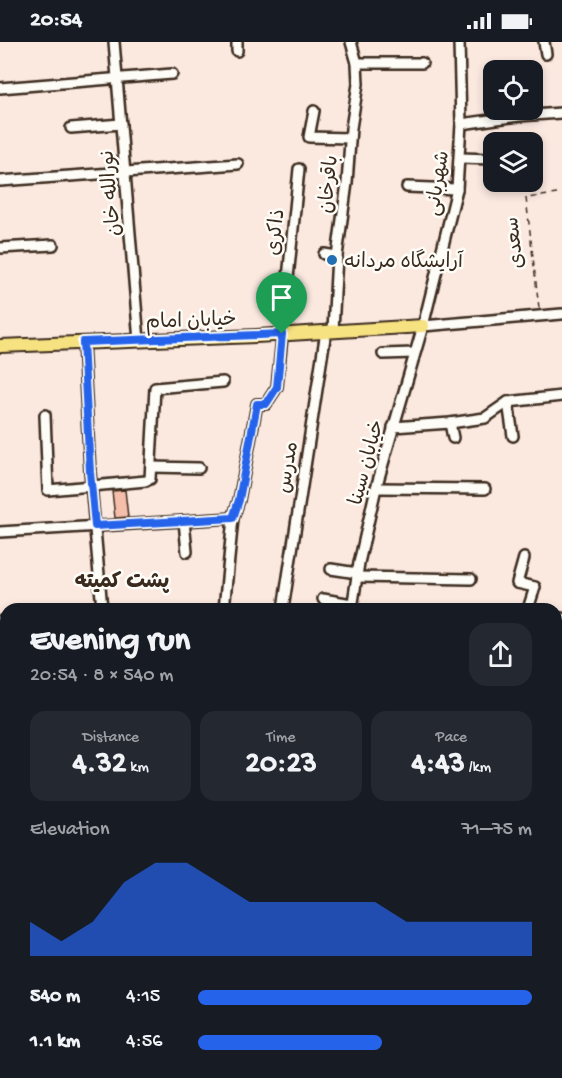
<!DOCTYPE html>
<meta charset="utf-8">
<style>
:root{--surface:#171b24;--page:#242831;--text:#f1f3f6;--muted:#9ea1a6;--accent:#2563eb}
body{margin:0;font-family:"Gochi Hand","Playpen Sans Arabic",sans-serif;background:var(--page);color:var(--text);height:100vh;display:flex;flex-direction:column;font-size:22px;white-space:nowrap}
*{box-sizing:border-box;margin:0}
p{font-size:20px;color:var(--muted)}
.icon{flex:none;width:33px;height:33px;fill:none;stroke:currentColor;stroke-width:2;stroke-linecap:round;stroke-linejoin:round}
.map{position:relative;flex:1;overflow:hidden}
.sheet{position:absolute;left:0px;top:561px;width:562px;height:476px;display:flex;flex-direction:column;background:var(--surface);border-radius:18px 18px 0 0;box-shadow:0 3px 9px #0003}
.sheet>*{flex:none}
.tools{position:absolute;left:483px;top:18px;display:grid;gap:12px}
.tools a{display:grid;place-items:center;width:60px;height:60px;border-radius:12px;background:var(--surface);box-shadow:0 3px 9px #0003;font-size:30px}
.pin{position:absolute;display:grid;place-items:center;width:51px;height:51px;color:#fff;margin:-62px -26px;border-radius:50% 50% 50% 0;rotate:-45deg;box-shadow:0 0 6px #0007}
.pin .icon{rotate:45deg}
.round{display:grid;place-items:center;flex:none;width:63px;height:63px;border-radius:18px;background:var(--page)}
.head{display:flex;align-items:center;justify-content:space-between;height:102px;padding:0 30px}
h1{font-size:33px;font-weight:800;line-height:45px}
.stats{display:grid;grid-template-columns:repeat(3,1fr);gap:9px;height:102px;padding:6px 30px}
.stats div{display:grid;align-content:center;border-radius:15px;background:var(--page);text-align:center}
.stats b{font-size:30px;font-weight:800}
.stats small{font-size:16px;font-weight:400}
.stats p{font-size:16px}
.chart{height:168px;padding:12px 30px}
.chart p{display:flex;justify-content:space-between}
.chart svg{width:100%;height:108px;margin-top:6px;fill:var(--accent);opacity:.7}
ul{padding:0 30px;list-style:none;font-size:20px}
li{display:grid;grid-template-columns:96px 72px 1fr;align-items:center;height:45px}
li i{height:15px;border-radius:8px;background:var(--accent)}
.status{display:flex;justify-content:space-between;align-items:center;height:42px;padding:0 30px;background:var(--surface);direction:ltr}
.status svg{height:16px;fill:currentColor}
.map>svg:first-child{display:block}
.building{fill:#f5beaa;stroke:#3b2a1e;stroke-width:1.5}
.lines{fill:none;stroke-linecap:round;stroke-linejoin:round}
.minor-casing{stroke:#3b2a1e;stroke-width:14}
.major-casing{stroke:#3b2a1e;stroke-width:16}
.path{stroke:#3b2a1e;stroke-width:1.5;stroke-dasharray:6 4.5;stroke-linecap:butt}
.minor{stroke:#fdfcf7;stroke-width:9}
.major{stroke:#f7e281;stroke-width:12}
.route-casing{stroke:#fff;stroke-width:12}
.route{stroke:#2563eb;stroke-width:8}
.poi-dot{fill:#1f6fb2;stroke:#fdfcf7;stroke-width:2}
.labels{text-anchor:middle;stroke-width:5;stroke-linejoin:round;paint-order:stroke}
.street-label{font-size:20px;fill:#3b2a1e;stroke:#fdfcf7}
.poi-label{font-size:20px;fill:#3b2a1e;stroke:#fdfcf7;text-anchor:start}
.neighbourhood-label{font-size:21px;font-weight:bold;fill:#3b2a1e;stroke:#fdfcf7}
</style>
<div class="status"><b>20:54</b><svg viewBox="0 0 49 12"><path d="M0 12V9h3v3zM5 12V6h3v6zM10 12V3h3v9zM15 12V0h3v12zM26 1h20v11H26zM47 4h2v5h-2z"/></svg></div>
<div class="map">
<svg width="562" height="1036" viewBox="0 0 562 1036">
<rect width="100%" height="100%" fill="#fbe9e0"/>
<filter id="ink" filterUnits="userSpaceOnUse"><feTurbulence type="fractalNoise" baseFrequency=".0167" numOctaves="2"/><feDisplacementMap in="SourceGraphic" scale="12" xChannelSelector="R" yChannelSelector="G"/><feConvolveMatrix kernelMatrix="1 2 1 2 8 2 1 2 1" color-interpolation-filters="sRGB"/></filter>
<g filter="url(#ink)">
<!-- building -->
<path class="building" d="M125 448 128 475 115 476 112 449Z"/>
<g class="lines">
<!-- minor casing -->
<g class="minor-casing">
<g id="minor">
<path d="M114 0 139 299"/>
<path d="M237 0V9"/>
<path d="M544 0 546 12"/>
<path d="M357 21H422"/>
<path d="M0 46 172 32"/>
<path d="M314 69 309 95 350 96"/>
<path d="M461 82 519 74 561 71"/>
<path d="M71 86 121 82"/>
<path d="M460 116 492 117"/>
<path d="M0 139 238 122"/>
<path d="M407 145 457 147"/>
<path d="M0 206 53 203"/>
<path d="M324 212 337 214"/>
<path d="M423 284 562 272"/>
<path d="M333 288 337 214 347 141 351 86 358 42 357 21 351 0"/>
<path d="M83 300 90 430 102 567"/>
<path d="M383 312 414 311"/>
<path d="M508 360 513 394"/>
<path d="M45 373 48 448 146 439 150 437 155 346 223 340"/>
<path d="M450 381 453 396"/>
<path d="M393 385 450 381 485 376 508 360 562 354"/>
<path d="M151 425 199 426"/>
<path d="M376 446 485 447"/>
<path d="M184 479 187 510"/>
<path d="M0 490 233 476"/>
<path d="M524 516 517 541 535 545 528 567"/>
<path d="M331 527 357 531"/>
<path d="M357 535 471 537"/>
<path d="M323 557 352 562"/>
<path d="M224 567 233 476 239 458 257 362H266L277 345 299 127"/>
<path d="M283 567 326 289"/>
<path d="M352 567 359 521 376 446 423 284 457 147 461 82 459 0"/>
<path d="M556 577 562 576"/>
<path d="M0 579H6"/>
<path d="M556 672H562"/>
<path d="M0 673H6"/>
<path d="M0 733 6 736"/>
<path d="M0 792 6 795"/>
<path d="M556 807 562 831"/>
<path d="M556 953 562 958"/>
<path d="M0 1008 6 1012"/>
<path d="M556 1027 562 1024"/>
<path d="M36 1030 40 1034"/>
<path d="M368 1030 377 1036"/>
<path d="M449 1030 457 1036"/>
<path d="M6 1036 10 1030"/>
<path d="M120 1036 127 1030"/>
<path d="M147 1036 149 1030"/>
<path d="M283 1036 299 1030"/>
<path d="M469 1036 472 1030"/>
<path d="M542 1036 551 1030"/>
</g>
</g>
<!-- major casing -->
<g class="major-casing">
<g id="major">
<path d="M0 304 256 294 423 284"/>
<path d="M0 886 6 889"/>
<path d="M0 896 6 899"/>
<path d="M180 1030 186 1036"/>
<path d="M195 1030 201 1036"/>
</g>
</g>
<!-- path -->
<path class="path" d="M539 266 526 156 557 152"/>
<!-- minor -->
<use href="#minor" class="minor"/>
<!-- major -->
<use href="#major" class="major"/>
</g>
</g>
<g class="lines" filter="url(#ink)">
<!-- route casing -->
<g class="route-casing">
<path id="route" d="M282 292 277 345 266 362H257L239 458 233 476 95 484 90 430 83 300Z"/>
</g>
<!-- route -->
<use href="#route" class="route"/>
</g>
<!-- markers -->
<circle class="poi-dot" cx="332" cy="218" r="6"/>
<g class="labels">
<!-- street labels -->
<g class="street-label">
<text transform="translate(436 141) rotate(-81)" y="7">شهربانی</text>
<text transform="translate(327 142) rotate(-84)" y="7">باقرخان</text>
<text transform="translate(109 151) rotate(-95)" y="7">نورالله خان</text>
<text transform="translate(274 190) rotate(-84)" y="7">ذاکری</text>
<text transform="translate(513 201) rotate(-97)" y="7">سعدی</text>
<text transform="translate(191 277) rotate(-2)" y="7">خیابان امام</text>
<text transform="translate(365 420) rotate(-75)" y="7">خیابان سینا</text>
<text transform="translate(286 425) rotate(-81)" y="7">مدرس</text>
</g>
<!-- poi labels -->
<g class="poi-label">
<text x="344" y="225">آرایشگاه مردانه</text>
</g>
<!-- neighbourhood labels -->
<g class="neighbourhood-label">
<text x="122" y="545">پشت کمیته</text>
</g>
</g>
</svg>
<div class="tools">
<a><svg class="icon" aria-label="locate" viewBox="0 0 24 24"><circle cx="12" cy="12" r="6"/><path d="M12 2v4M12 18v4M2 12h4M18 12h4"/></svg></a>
<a><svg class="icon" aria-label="layers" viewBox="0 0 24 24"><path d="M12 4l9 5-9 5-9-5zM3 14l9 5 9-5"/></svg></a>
</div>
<div class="pin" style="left:282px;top:292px;background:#1e9e55"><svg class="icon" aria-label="arrive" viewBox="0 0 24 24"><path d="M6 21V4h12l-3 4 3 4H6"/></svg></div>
<section class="sheet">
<div class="head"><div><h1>Evening run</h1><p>20:54 · 8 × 540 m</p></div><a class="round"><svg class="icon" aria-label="share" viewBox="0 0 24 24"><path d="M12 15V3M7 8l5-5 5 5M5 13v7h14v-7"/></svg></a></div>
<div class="stats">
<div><p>Distance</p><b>4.32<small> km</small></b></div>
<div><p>Time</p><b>20:23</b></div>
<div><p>Pace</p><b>4:43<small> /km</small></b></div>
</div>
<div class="chart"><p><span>Elevation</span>71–75 m</p>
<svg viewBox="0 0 160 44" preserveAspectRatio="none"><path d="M0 44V30L10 38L20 30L30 14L40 6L50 6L60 14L70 22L80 22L90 22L100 22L110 22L120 30L130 30L140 30L150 30L160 30V44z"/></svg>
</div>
<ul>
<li><b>540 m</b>4:15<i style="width:100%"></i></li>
<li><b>1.1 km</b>4:56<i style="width:55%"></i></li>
</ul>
</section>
</div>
